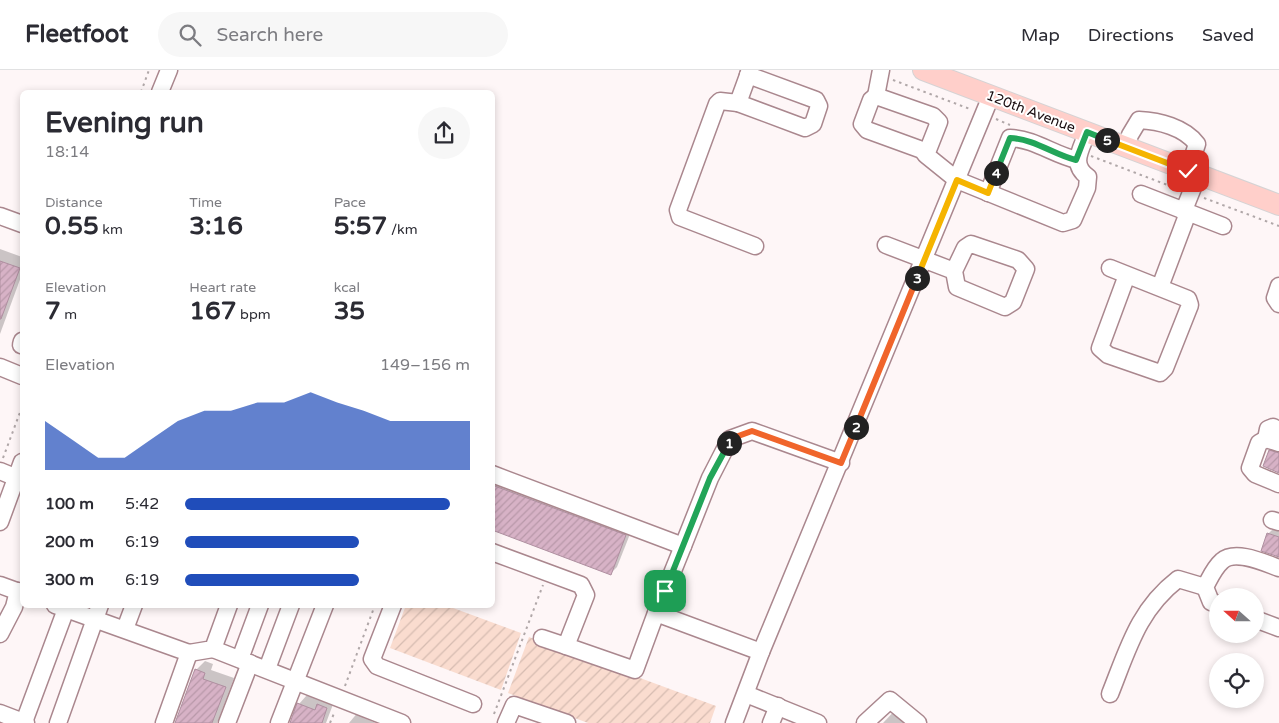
<!DOCTYPE html>
<meta charset="utf-8">
<style>
:root{--surface:#fff;--page:#f7f7f7;--text:#2b2b33;--muted:#7c7c81;--line:#e1e1e2;--accent:#204dba}
body{margin:0;font-family:"Varela Round",sans-serif;background:var(--page);color:var(--text);height:100vh;display:flex;flex-direction:column;font-size:19px;white-space:nowrap}
*{box-sizing:border-box;margin:0}
p{font-size:16px;color:var(--muted)}
.icon{flex:none;width:28px;height:28px;fill:none;stroke:currentColor;stroke-width:2;stroke-linecap:round;stroke-linejoin:round}
.map{position:relative;flex:1;overflow:hidden}
.side{position:absolute;left:20px;top:20px;width:475px;height:518px;display:flex;flex-direction:column;background:var(--surface);border-radius:8px;box-shadow:0 2px 8px #0003}
.side>*{flex:none}
.needle{width:32px;rotate:291deg}
.buttons{position:absolute;left:1209px;top:518px;display:grid;gap:10px}
.buttons a{display:grid;place-items:center;width:55px;height:55px;border-radius:50%;background:var(--surface);box-shadow:0 2px 8px #0003;font-size:25px}
.pin{position:absolute;display:grid;place-items:center;width:42px;height:42px;color:#fff;margin:-21px;border-radius:10px;box-shadow:0 2px 8px #0006}
.km{position:absolute;width:25px;height:25px;margin:-12px;border-radius:50%;background:#222;color:#fff;font-size:14px;line-height:25px;text-align:center}
.round{display:grid;place-items:center;flex:none;width:52px;height:52px;border-radius:26px;background:var(--page)}
.summary{display:flex;align-items:center;justify-content:space-between;height:85px;padding:0 25px}
h1{font-size:28px;font-weight:800;line-height:38px}
.stats{display:grid;grid-template-columns:repeat(3,1fr);gap:8px;height:85px;padding:5px 25px}
.stats div{display:grid;align-content:center}
.stats b{font-size:25px;font-weight:800}
.stats small{font-size:14px;font-weight:400}
.stats p{font-size:14px}
.chart{height:140px;padding:10px 25px}
.chart p{display:flex;justify-content:space-between}
.chart svg{width:100%;height:90px;margin-top:5px;fill:var(--accent);opacity:.7}
ul{padding:0 25px;list-style:none;font-size:16px}
li{display:grid;grid-template-columns:80px 60px 1fr;align-items:center;height:38px}
li i{height:12px;border-radius:6px;background:var(--accent)}
header{display:flex;align-items:center;gap:30px;box-sizing:border-box;height:70px;padding:0 25px;background:var(--surface);border-bottom:1px solid var(--line)}
header strong{font-size:24px}
nav{display:flex;gap:28px;margin-inline-start:auto;font-size:18px}
.search{width:350px;height:45px;background:var(--page);display:flex;align-items:center;gap:12px;box-sizing:border-box;padding:0 18px;border-radius:28px;color:var(--muted);font-size:19px}
.map>svg:first-child{display:block}
.garden{fill:url(#garden-furrows)}
.shadow{fill:#0003}
.building{fill:url(#building-hatch);stroke:#af8fa0}
.lines{fill:none;stroke-linecap:round;stroke-linejoin:round}
.minor-casing{stroke:#aa878e;stroke-width:19}
.major-casing{stroke:#d5d3d4;stroke-width:22}
.path{stroke:#b0a7a8;stroke-width:2;stroke-dasharray:2.5 4;stroke-linecap:butt}
.minor{stroke:#fff;stroke-width:16}
.major{stroke:#ffcfca;stroke-width:20}
.split-1-casing{stroke:#fff;stroke-width:10}
.split-2-casing{stroke:#fff;stroke-width:10}
.split-3-casing{stroke:#fff;stroke-width:10}
.split-4-casing{stroke:#fff;stroke-width:10}
.split-5-casing{stroke:#fff;stroke-width:10}
.split-6-casing{stroke:#fff;stroke-width:10}
.split-1{stroke:#22a559;stroke-width:6}
.split-2{stroke:#f0652b;stroke-width:6}
.split-3{stroke:#f0652b;stroke-width:6}
.split-4{stroke:#f5b400;stroke-width:6}
.split-5{stroke:#22a559;stroke-width:6}
.split-6{stroke:#f5b400;stroke-width:6}
.labels{text-anchor:middle;stroke-width:4;stroke-linejoin:round;paint-order:stroke}
.street-label{font-size:14px;fill:#180c0f;stroke:#fff}
</style>
<header>
<strong>Fleetfoot</strong>
<div class="search"><svg class="icon" aria-label="search" viewBox="0 0 24 24"><circle cx="10" cy="10" r="6"/><path d="M15 15l6 6"/></svg>Search here</div>
<nav><a>Map</a><a>Directions</a><a>Saved</a></nav>
</header>
<div class="map">
<svg width="1279" height="653" viewBox="0 0 1279 653">
<defs>
<pattern id="garden-furrows" width="10" height="10" patternUnits="userSpaceOnUse" patternTransform="scale(1.25)"><rect width="10" height="10" fill="#fadccf"/><path d="M-1 1l2-2M0 10L10 0M9 11l2-2" fill="none" stroke="#d6bcb1"/></pattern>
<pattern id="building-hatch" width="6" height="6" patternUnits="userSpaceOnUse" patternTransform="scale(1.25)"><rect width="6" height="6" fill="#d7b2c6"/><path d="M-1 1l2-2M0 6l6-6M5 7l2-2" fill="none" stroke="#b898a9"/></pattern>
</defs>
<rect width="100%" height="100%" fill="#fef6f7"/>
<!-- garden -->
<g class="garden">
<path d="M406 535H445L521 563 501 620 390 578Z"/>
<path d="M529 567 716 636 710 653H588L508 623Z"/>
</g>
<!-- shadow -->
<g class="shadow">
<path d="M0 179 22 187V204L0 264Z"/>
<path d="M1279 372V402L1270 381Z"/>
<path d="M492 404 632 459 617 497 611 503 492 459Z"/>
<path d="M1275 457 1279 459V486L1268 464Z"/>
<path d="M205 591 213 594 211 600 234 608 217 653H176L196 600Z"/>
<path d="M307 625 322 630 327 626 335 629 326 653H291L299 634Z"/>
<path d="M901 634 919 653H883Z"/>
<path d="M359 641 366 644 364 648 376 653H349Z"/>
</g>
<!-- building -->
<g class="building">
<path d="M0 191 20 198 1 249H0Z"/>
<path d="M1269 380 1279 383V403L1263 396Z"/>
<path d="M492 415 626 465 611 505 492 460Z"/>
<path d="M1267 463 1279 467V487L1261 481Z"/>
<path d="M195 599 205 603 203 609 226 617 212 653H175Z"/>
<path d="M297 633 315 640 317 634 327 638 322 653H290Z"/>
</g>
<g class="lines">
<!-- minor casing -->
<g class="minor-casing">
<g id="minor">
<path d="M750 0 738 33 720 31 717 34 678 140 680 147 755 176"/>
<path d="M160 22 169 0"/>
<path d="M876 26 881 0"/>
<path d="M738 33 805 58 813 54 819 36 816 30 748 5"/>
<path d="M1126 77 1130 65 1139 50C1159 51 1184 57 1197 74L1188 101"/>
<path d="M926 85 922 80 867 60 862 54 871 30 876 26 933 46 939 52 926 85 957 110 1063 153 1073 150 1087 118 1088 107C1070 94 1081 80 1087 63"/>
<path d="M988 123 1010 68C1035 69 1054 85 1077 90"/>
<path d="M1141 124 1223 156"/>
<path d="M0 146 22 154"/>
<path d="M886 175 954 201 957 217 1005 237 1013 232 1026 199 1018 190 971 174 965 178 954 201"/>
<path d="M1110 198 1188 229 1190 235 1165 298 1160 303 1108 285 1100 278 1127 205"/>
<path d="M1279 216 1275 228 1279 234"/>
<path d="M1160 217 1186 148 1184 140 1198 105"/>
<path d="M21 275 22 271"/>
<path d="M0 297 22 306"/>
<path d="M1266 369 1268 359 1273 357 1279 360"/>
<path d="M1279 373 1266 369 1259 373 1250 398 1255 404 1279 414"/>
<path d="M0 401 17 408"/>
<path d="M492 404 683 476 710 408 730 369 752 361 841 393"/>
<path d="M1272 450 1279 452"/>
<path d="M0 452 22 392"/>
<path d="M492 482 581 515 586 525 566 576 635 600 656 543 761 582"/>
<path d="M0 515 22 523"/>
<path d="M1218 534 1211 532 1205 517C1210 508 1214 498 1222 491 1235 479 1265 493 1279 498"/>
<path d="M55 535 189 583 164 653"/>
<path d="M393 535 372 589 377 596 473 634"/>
<path d="M656 543 683 476"/>
<path d="M1255 549 1279 558"/>
<path d="M125 559 134 535"/>
<path d="M0 564 14 537 18 521"/>
<path d="M542 568 566 576"/>
<path d="M213 579 402 653"/>
<path d="M189 583 213 579 229 535"/>
<path d="M240 589 260 535"/>
<path d="M267 599 291 535"/>
<path d="M746 624 818 653"/>
<path d="M1110 624C1128 579 1138 540 1178 509L1205 517"/>
<path d="M0 643 26 653"/>
<path d="M24 652 66 539"/>
<path d="M58 653 100 535"/>
<path d="M227 653 250 593"/>
<path d="M279 653 325 535"/>
<path d="M506 653 514 635 567 653"/>
<path d="M734 653 761 582 991 26"/>
<path d="M771 653 778 636"/>
<path d="M865 653 890 630 918 653"/>
</g>
</g>
<!-- major casing -->
<g class="major-casing">
<path id="major" d="M923 0 1279 135"/>
</g>
<!-- path -->
<g class="path">
<path d="M893 10 970 39"/>
<path d="M141 22 149 0"/>
<path d="M996 49 1010 55"/>
<path d="M1091 86 1178 119"/>
<path d="M1204 128 1279 156"/>
<path d="M3 388 22 337"/>
<path d="M345 616 375 535"/>
<path d="M494 644 543 515"/>
<path d="M330 653 335 641"/>
</g>
<!-- minor -->
<use href="#minor" class="minor"/>
<!-- major -->
<use href="#major" class="major"/>
</g>
<g class="lines">
<!-- split-1 casing -->
<g class="split-1-casing">
<path id="split-1" d="M665 521 710 408 729 373"/>
</g>
<!-- split-2 casing -->
<g class="split-2-casing">
<path id="split-2" d="M729 373 730 369 752 361 841 393 856 357"/>
</g>
<!-- split-3 casing -->
<g class="split-3-casing">
<path id="split-3" d="M856 357 917 208"/>
</g>
<!-- split-4 casing -->
<g class="split-4-casing">
<path id="split-4" d="M917 208 957 110 988 123 996 103"/>
</g>
<!-- split-5 casing -->
<g class="split-5-casing">
<path id="split-5" d="M996 103 1010 68C1035 69 1054 85 1076 90L1087 62 1107 70"/>
</g>
<!-- split-6 casing -->
<g class="split-6-casing">
<path id="split-6" d="M1107 70 1188 101"/>
</g>
<!-- split-1 -->
<use href="#split-1" class="split-1"/>
<!-- split-2 -->
<use href="#split-2" class="split-2"/>
<!-- split-3 -->
<use href="#split-3" class="split-3"/>
<!-- split-4 -->
<use href="#split-4" class="split-4"/>
<!-- split-5 -->
<use href="#split-5" class="split-5"/>
<!-- split-6 -->
<use href="#split-6" class="split-6"/>
</g>
<g class="labels">
<!-- street labels -->
<g class="street-label">
<text transform="translate(1031 41) rotate(21)" y="5">120th Avenue</text>
</g>
</g>
</svg>
<div class="buttons">
<a><svg class="needle" viewBox="-14 -14 28 28"><path d="M0-13l5 13h-10z" fill="#e53935"/><path d="M0 13l5-13h-10z" fill="#7c7c81"/></svg></a>
<a><svg class="icon" aria-label="locate" viewBox="0 0 24 24"><circle cx="12" cy="12" r="6"/><path d="M12 2v4M12 18v4M2 12h4M18 12h4"/></svg></a>
</div>
<div class="pin" style="left:665px;top:521px;background:#1e9e55"><svg class="icon" aria-label="arrive" viewBox="0 0 24 24"><path d="M6 21V4h12l-3 4 3 4H6"/></svg></div>
<div class="pin" style="left:1188px;top:101px;background:#d93025"><svg class="icon" aria-label="check" viewBox="0 0 24 24"><path d="M5 12l5 5 9-10"/></svg></div>
<b class="km" style="left:729px;top:373px">1</b>
<b class="km" style="left:856px;top:357px">2</b>
<b class="km" style="left:917px;top:208px">3</b>
<b class="km" style="left:996px;top:103px">4</b>
<b class="km" style="left:1107px;top:70px">5</b>
<section class="side">
<div class="summary"><div><h1>Evening run</h1><p>18:14</p></div><a class="round"><svg class="icon" aria-label="share" viewBox="0 0 24 24"><path d="M12 15V3M7 8l5-5 5 5M5 13v7h14v-7"/></svg></a></div>
<div class="stats">
<div><p>Distance</p><b>0.55<small> km</small></b></div>
<div><p>Time</p><b>3:16</b></div>
<div><p>Pace</p><b>5:57<small> /km</small></b></div>
</div>
<div class="stats">
<div><p>Elevation</p><b>7<small> m</small></b></div>
<div><p>Heart rate</p><b>167<small> bpm</small></b></div>
<div><p>kcal</p><b>35</b></div>
</div>
<div class="chart"><p><span>Elevation</span>149–156 m</p>
<svg viewBox="0 0 160 44" preserveAspectRatio="none"><path d="M0 44V20L10 29L20 38L30 38L40 29L50 20L60 15L70 15L80 11L90 11L100 6L110 11L120 15L130 20L140 20L150 20L160 20V44z"/></svg>
</div>
<ul>
<li><b>100 m</b>5:42<i style="width:93%"></i></li>
<li><b>200 m</b>6:19<i style="width:61%"></i></li>
<li><b>300 m</b>6:19<i style="width:61%"></i></li>
</ul>
</section>
</div>
